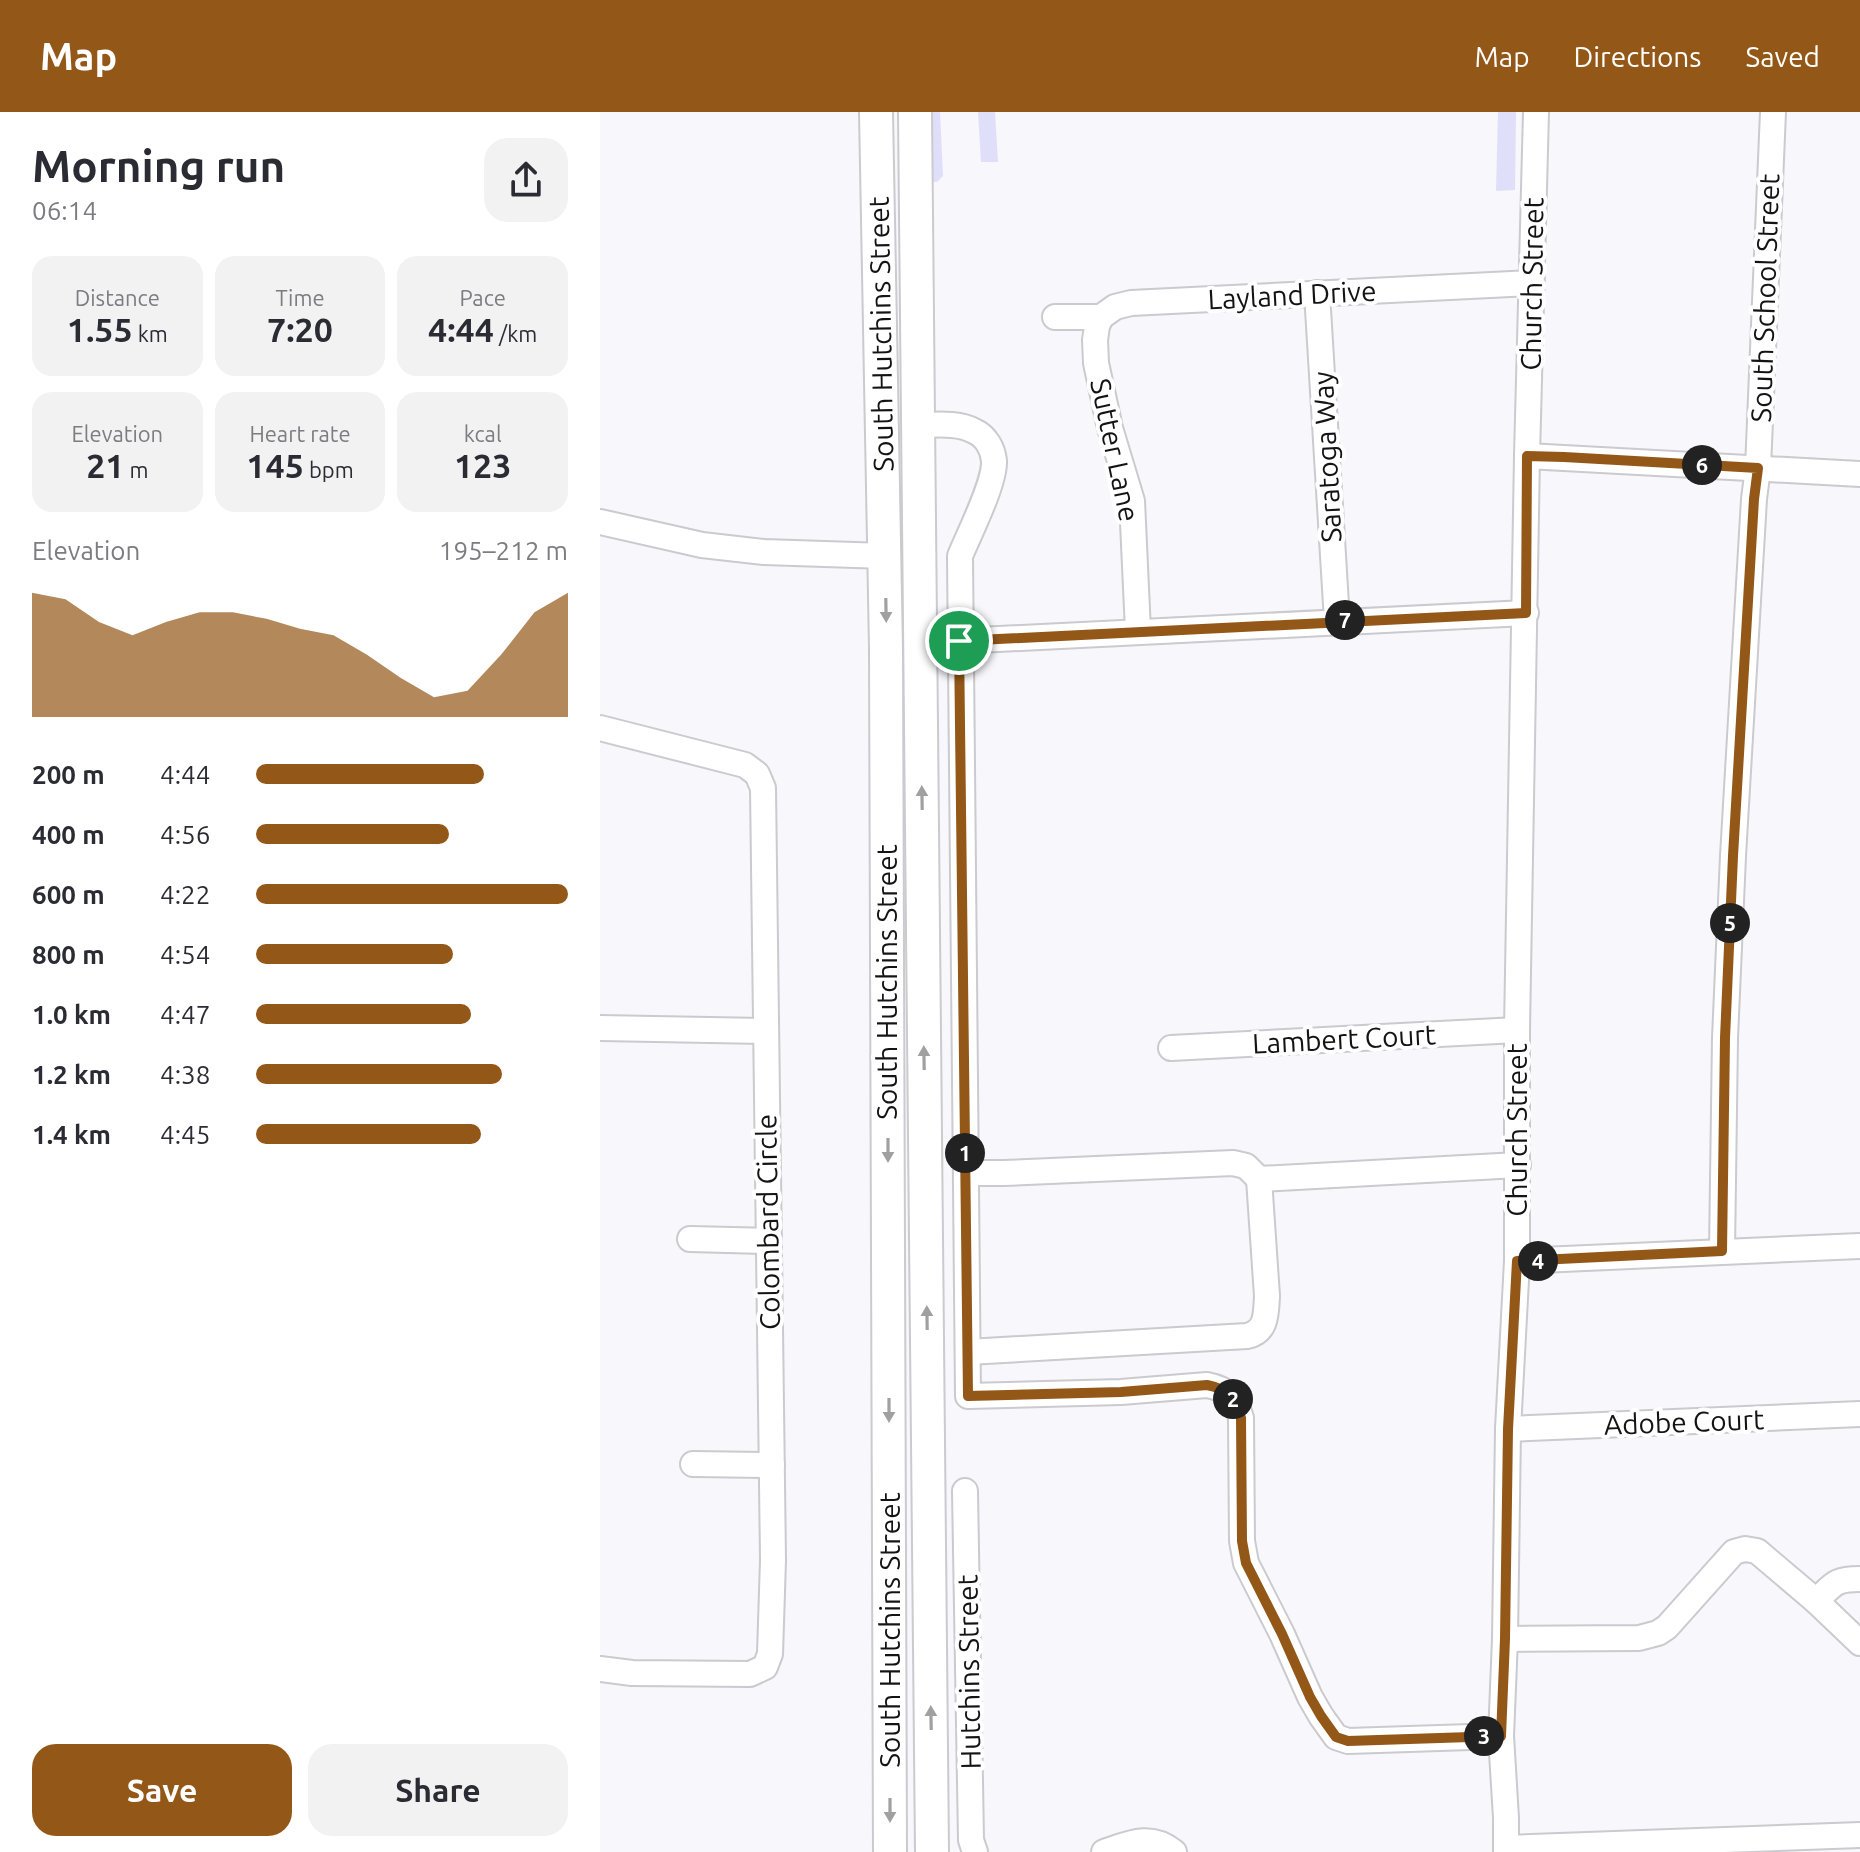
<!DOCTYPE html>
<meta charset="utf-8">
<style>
:root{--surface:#fff;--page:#f2f2f3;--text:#2b2b33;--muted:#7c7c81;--accent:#935817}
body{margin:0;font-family:Ubuntu,sans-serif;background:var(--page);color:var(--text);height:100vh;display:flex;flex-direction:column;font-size:30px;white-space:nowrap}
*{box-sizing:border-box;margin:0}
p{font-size:26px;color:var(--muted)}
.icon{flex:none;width:44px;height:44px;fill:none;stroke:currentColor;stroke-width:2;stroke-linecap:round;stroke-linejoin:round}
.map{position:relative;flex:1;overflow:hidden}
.panel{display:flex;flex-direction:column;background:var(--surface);width:600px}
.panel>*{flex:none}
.pin{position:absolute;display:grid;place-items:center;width:68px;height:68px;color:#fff;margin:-34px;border:4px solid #fff;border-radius:50%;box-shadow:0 2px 8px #0007}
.km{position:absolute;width:40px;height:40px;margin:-20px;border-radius:50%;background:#222;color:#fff;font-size:22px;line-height:40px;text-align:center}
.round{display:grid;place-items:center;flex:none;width:84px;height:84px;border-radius:24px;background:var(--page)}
.head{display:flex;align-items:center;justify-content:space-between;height:136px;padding:0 32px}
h1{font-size:44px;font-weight:700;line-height:60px}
.stats{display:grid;grid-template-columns:repeat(3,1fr);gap:12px;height:136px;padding:8px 32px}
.stats div{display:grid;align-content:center;border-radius:20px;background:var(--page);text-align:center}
.stats b{font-size:34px;font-weight:700}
.stats small{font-size:22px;font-weight:400}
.stats p{font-size:22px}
.chart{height:224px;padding:16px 32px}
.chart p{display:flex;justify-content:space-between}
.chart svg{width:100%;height:144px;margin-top:8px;fill:var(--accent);opacity:.7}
.action{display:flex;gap:16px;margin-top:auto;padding:16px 32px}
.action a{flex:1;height:92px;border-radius:24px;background:var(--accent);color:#fff;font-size:32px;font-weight:700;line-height:92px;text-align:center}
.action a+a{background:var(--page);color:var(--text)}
ul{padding:0 32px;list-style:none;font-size:26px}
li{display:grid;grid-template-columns:128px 96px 1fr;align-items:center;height:60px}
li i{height:20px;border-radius:10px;background:var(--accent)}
header{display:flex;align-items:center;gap:48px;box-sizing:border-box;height:112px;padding:0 40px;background:var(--accent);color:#fff}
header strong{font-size:38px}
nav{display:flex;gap:44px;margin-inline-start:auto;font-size:28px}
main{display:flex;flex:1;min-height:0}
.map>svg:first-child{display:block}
.green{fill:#e0dff9}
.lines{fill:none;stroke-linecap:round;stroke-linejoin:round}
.minor-casing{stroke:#cacacf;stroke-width:28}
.major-casing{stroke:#cacacf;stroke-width:36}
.minor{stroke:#fff;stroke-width:24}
.major{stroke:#fff;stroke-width:32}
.oneway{fill:#a1a0a1}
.route-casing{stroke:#fff;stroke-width:16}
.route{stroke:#935817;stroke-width:10}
.labels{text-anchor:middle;stroke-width:8;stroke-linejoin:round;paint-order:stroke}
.street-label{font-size:28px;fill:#131214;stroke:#fff}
</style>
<header>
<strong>Map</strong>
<nav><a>Map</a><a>Directions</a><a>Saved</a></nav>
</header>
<main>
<section class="panel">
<div class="head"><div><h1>Morning run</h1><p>06:14</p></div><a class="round"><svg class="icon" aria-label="share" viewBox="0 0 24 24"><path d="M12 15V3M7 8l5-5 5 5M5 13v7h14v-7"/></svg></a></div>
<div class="stats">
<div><p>Distance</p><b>1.55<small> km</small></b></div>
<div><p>Time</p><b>7:20</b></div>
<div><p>Pace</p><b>4:44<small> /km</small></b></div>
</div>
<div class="stats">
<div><p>Elevation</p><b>21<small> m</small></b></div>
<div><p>Heart rate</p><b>145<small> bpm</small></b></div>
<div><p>kcal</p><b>123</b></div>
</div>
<div class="chart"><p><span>Elevation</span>195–212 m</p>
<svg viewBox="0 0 160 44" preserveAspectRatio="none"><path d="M0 44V6L10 8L20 15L30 19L40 15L50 12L60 12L70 14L80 17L90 19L100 25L110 32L120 38L130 36L140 25L150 12L160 6V44z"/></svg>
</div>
<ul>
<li><b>200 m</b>4:44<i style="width:73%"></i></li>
<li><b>400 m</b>4:56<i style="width:62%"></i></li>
<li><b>600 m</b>4:22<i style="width:100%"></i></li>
<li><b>800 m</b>4:54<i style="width:63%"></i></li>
<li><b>1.0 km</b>4:47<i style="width:69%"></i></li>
<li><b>1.2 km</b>4:38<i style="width:79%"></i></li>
<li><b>1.4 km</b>4:45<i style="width:72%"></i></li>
</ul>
<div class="action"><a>Save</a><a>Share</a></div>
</section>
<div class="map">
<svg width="1260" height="1740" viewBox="0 0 1260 1740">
<rect width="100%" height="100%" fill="#f7f7fc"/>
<!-- green -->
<g class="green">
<path d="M332 0H340L343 64 337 70H332Z"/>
<path d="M378 0H395L398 50H381Z"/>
<path d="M898 0H916L915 78 896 79Z"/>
</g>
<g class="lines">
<!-- minor casing -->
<g class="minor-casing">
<g id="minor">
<path d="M717 181 737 509"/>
<path d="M455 205H501L515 195 531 191 932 171"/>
<path d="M501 205 497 214 495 228 496 251 510 316 532 389 538 519"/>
<path d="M318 313C335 313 358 310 374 319 386 324 393 337 394 349 395 371 369 422 360 444L368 1284 521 1280 607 1273C628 1277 635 1286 641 1306L642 1429 646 1451 682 1522 710 1585 721 1604 736 1625 748 1629 901 1624"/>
<path d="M927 344 1260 362"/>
<path d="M0 410 102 433 164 440 285 444"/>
<path d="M359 529 926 501"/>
<path d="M0 616 145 653 157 662 163 676 173 1448 170 1542 165 1555 150 1562 32 1561 0 1557"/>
<path d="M0 916 165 919"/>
<path d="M571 936 917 918"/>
<path d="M366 1061H404L633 1051 646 1054 659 1067"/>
<path d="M659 1067 918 1053"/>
<path d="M90 1127 169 1129"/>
<path d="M1122 1139 1125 926 1133 744 1154 387 1158 356 1173 0"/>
<path d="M917 1149 1260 1134"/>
<path d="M368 1240 647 1224C667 1220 666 1201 667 1184L659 1067"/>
<path d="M908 1317 1260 1302"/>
<path d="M93 1352 172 1353"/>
<path d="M365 1379 371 1728 375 1740"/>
<path d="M1260 1467C1234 1467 1234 1472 1216 1489L1260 1531"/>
<path d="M905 1527 1039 1526 1058 1521 1067 1515 1134 1440 1145 1437 1157 1439 1216 1489"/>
<path d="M906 1736 1260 1723"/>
<path d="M504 1740C530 1731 551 1721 574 1740"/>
<path d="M906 1740V1706L901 1624 905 1527 908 1317 917 1149V918L927 344 936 0"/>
</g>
</g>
<!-- major casing -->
<g class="major-casing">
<g id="major">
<path d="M276 0 286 537 290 1740"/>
<path d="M315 0 332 1740"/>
</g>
</g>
<!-- minor -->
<use href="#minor" class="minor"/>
<!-- major -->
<use href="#major" class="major"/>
</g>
<!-- one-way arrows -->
<defs><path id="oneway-solid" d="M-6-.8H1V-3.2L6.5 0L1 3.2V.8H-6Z" transform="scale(2)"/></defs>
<g class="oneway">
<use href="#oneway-solid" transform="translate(286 498) rotate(89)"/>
<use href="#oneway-solid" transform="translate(322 686) rotate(-91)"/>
<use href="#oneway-solid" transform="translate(324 946) rotate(-91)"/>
<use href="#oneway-solid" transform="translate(288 1038) rotate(90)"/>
<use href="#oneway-solid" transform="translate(327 1206) rotate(-91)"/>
<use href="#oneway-solid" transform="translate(289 1298) rotate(90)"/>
<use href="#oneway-solid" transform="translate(331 1606) rotate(-91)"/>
<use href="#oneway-solid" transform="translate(290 1698) rotate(90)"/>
</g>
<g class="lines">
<!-- route casing -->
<g class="route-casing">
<path id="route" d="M927 344 964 345 1158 356 1154 387 1133 744 1125 926 1122 1139 917 1149 908 1317 905 1527 901 1624 748 1629 736 1625 721 1604 710 1585 682 1522 646 1451 642 1429 641 1306C635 1286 628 1277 607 1273L521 1280 368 1284 359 529 926 501Z"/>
</g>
<!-- route -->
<use href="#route" class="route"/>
</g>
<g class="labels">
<!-- street labels -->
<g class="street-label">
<text transform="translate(932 172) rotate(-89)" y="10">Church Street</text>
<text transform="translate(692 183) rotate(-3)" y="10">Layland Drive</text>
<text transform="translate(1165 186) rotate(-88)" y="10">South School Street</text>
<text transform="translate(281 222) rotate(-91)" y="10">South Hutchins Street</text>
<text transform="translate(515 338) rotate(78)" y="10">Sutter Lane</text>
<text transform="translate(727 345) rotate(-93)" y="10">Saratoga Way</text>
<text transform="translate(287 870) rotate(-90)" y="10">South Hutchins Street</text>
<text transform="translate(744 927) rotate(-3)" y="10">Lambert Court</text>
<text transform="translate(917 1018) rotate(-90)" y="10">Church Street</text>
<text transform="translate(168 1110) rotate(-91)" y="10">Colombard Circle</text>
<text transform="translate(1084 1310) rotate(-2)" y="10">Adobe Court</text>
<text transform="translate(290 1518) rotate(-90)" y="10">South Hutchins Street</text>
<text transform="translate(369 1560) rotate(-91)" y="10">Hutchins Street</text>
</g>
</g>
</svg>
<div class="pin" style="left:359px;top:529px;background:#1e9e55"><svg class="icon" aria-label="arrive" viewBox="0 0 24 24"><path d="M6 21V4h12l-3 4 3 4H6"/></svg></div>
<b class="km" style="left:365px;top:1041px">1</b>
<b class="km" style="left:633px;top:1287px">2</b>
<b class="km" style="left:884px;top:1624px">3</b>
<b class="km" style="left:938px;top:1149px">4</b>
<b class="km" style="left:1130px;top:811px">5</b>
<b class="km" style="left:1102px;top:353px">6</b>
<b class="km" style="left:745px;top:508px">7</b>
</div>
</main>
